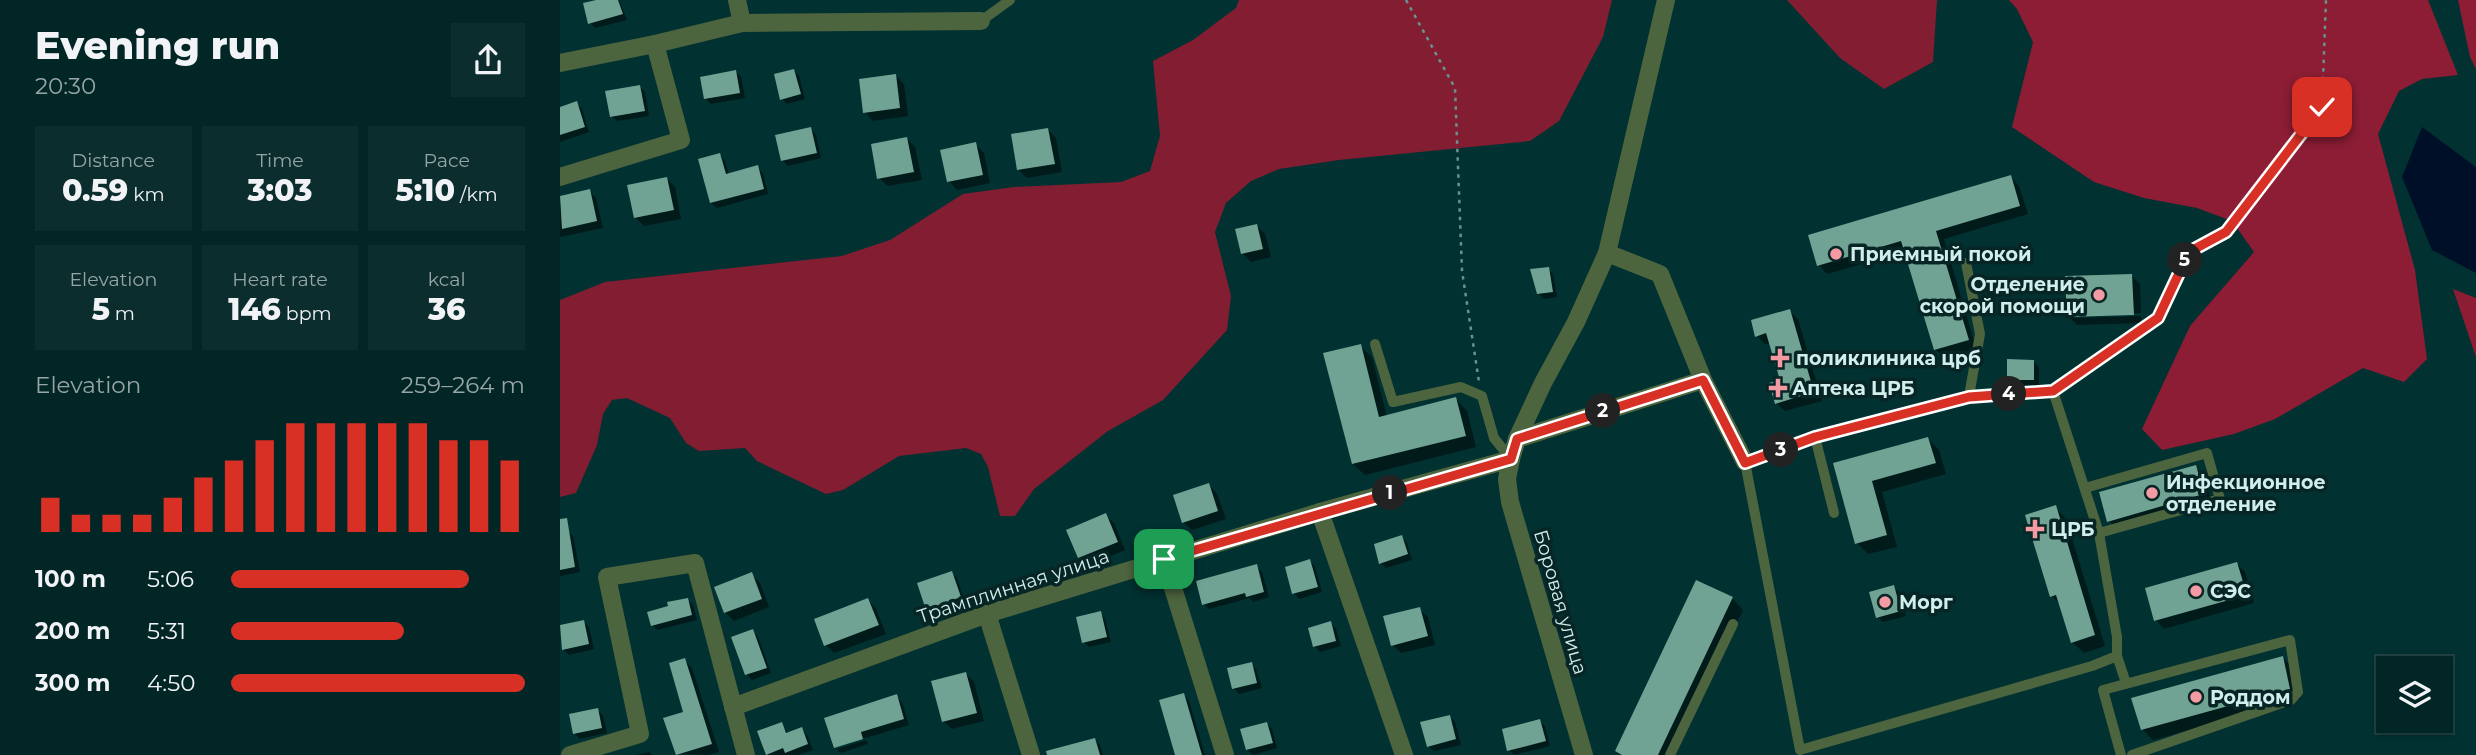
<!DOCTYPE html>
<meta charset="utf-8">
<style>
:root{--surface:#022525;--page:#0c2d2d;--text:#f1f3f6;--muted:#96a5a7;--line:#234242;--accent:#d93025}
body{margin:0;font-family:Montserrat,sans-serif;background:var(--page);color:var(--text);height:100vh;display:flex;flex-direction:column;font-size:26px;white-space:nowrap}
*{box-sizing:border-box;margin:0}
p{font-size:23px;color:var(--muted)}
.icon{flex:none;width:38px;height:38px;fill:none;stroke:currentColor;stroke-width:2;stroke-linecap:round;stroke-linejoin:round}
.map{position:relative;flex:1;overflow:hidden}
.panel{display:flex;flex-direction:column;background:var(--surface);width:560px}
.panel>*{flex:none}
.fabs{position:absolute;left:1816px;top:656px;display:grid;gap:14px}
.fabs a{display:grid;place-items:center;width:77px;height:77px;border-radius:0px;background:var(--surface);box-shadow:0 2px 5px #0004,0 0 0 2px var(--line);font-size:35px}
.pin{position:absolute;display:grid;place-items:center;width:60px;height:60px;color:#fff;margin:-30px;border-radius:14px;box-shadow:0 4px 10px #0006}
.km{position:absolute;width:35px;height:35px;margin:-18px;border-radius:50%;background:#222;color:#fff;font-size:19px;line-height:35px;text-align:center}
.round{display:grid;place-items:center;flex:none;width:74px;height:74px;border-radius:0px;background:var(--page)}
.summary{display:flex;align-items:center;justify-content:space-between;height:119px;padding:0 35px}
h1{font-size:38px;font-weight:800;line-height:52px}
.stats{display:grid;grid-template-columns:repeat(3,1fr);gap:10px;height:119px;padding:7px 35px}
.stats div{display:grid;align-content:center;border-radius:0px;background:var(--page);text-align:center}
.stats b{font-size:30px;font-weight:800}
.stats small{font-size:19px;font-weight:400}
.stats p{font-size:19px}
.chart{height:196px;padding:14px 35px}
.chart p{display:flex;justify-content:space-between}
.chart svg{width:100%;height:126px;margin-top:7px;stroke:var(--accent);stroke-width:6}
ul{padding:0 35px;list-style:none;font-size:23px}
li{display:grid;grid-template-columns:112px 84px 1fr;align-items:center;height:52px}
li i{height:18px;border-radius:9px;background:var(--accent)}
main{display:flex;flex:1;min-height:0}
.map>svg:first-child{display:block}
.green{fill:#831e32}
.forest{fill:#8c1d35}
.water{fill:#000f28}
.shadow{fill:#0007}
.building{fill:#70a394}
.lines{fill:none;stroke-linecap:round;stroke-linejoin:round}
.path{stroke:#6b9190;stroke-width:2.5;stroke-dasharray:3.5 5;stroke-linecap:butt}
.service{stroke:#4d653f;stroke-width:10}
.minor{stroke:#4d653f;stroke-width:18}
.tertiary{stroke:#4d653f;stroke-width:18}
.route-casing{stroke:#fff;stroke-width:14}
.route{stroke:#d93025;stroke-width:9}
.poi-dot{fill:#f49aa2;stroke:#072525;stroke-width:2.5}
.labels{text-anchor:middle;stroke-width:7;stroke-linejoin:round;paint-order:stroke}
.poi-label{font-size:19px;font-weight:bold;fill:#d1edec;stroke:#072525;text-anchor:start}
.street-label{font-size:19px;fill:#d1edec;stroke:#072525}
</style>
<main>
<section class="panel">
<div class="summary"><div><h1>Evening run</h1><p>20:30</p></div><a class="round"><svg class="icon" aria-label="share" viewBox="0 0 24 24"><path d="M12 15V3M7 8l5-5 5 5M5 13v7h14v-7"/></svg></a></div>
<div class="stats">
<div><p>Distance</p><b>0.59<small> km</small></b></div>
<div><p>Time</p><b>3:03</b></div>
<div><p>Pace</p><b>5:10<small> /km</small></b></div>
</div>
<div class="stats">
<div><p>Elevation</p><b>5<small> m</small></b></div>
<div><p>Heart rate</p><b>146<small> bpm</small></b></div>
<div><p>kcal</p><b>36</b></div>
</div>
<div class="chart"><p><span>Elevation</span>259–264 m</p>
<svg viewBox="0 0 160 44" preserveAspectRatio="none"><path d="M5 44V32M15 44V38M25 44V38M35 44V38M45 44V32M55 44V25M65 44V19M75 44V12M85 44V6M95 44V6M105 44V6M115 44V6M125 44V6M135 44V12M145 44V12M155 44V19"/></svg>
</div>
<ul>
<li><b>100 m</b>5:06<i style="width:81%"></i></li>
<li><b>200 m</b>5:31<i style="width:59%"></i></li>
<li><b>300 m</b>4:50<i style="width:100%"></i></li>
</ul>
</section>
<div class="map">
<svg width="1916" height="755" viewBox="0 0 1916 755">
<rect width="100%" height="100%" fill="#023131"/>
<!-- green -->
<g class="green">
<path d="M679 0H1052L1043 37 999 121 970 141 779 160 719 169 691 181 666 203 655 232 671 296 667 330 603 400 548 431 474 489 455 516H440L428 467 421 454 406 448 339 456 283 490 266 494 197 461 185 448 139 451 126 443 110 418 67 398 52 400 43 414 37 445 16 493 0 497V300L45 282 282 256 330 240 403 194 454 187 561 182 590 171 600 136 593 61 633 40 676 8Z"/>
<path d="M1227 0H1377L1373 62 1324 89 1280 58Z"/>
</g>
<!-- forest -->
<g class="forest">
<path d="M1449 0H1868L1898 75 1862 79 1839 91 1818 134 1855 270 1867 359 1844 382 1803 368 1715 419 1674 434 1602 450 1582 429 1630 326 1694 252 1672 221 1637 208 1584 198 1534 182 1452 127 1473 42 1457 9Z"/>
<path d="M1898 0H1916V69L1910 57Z"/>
<path d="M1893 289 1916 298V357Z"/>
</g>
<!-- water -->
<path class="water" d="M1862 127 1916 167V273L1872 250 1842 177Z"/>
<!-- shadow -->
<g class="shadow">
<path d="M43 0H59L67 20 35 28 30 23Z"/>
<path d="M234 71 239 76 245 99 227 104 222 99Z"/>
<path d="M176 72 181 77 185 98 151 104 146 99Z"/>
<path d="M336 76 344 84 348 116 313 121 305 112Z"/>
<path d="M80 87 85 92 89 116 57 121 51 116Z"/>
<path d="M16 103 22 109 29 132 0 142V108Z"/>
<path d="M251 129 256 135 261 158 228 166 222 160Z"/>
<path d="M488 130 496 138 502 172 467 178 459 170Z"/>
<path d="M347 139 355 147 362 180 328 186 319 178Z"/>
<path d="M415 144 424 153 430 183 397 190 389 181Z"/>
<path d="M160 155 165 161 169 175 197 167 203 173 208 194 157 208 151 203Z"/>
<path d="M1451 177 1459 186 1468 214 1384 239 1416 348 1384 358 1375 349 1346 251 1267 274 1259 265Z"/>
<path d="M107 179 115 187 121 219 84 226 75 217Z"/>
<path d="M29 191 36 198 43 228 0 237V198Z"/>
<path d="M697 226 705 234 711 257 691 262 682 253Z"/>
<path d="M988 269 993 274 997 297 984 299 978 293Z"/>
<path d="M1572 276 1580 284 1581 313 1514 315V318L1581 316V323L1517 325 1508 316Z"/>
<path d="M1229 311 1238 319 1262 401 1225 411 1216 403 1222 381 1211 343 1205 344 1197 336Z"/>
<path d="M800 346 812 357 827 417 896 399 907 411 916 447 805 475 793 464Z"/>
<path d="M1473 361 1479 367V385H1454L1449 379Z"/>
<path d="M1368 439 1379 450 1386 474 1322 492 1337 547 1308 554 1297 543 1275 464Z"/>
<path d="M1635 467 1644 475 1652 503 1557 529 1549 521Z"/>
<path d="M649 485 657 494 666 519 632 530 623 522Z"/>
<path d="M1495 507 1506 519 1545 646 1524 653 1512 642 1502 606 1492 596Z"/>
<path d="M545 515 554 523 565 550 528 566 519 557Z"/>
<path d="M8 531 13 536 20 572 0 576V532Z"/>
<path d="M842 537 847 543 852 560 826 568 821 563Z"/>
<path d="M750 561 755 567 762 592 739 599 734 593Z"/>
<path d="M1677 564 1685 572 1694 603 1604 629 1596 620Z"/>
<path d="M696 566 702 572 709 597 693 602 690 598 649 609 644 604Z"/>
<path d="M391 573 397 578 405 603 373 614 368 609Z"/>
<path d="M191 574 200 583 209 607 174 621 165 612Z"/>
<path d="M1334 587 1339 593 1346 616 1323 622 1318 617Z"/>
<path d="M1172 598 1183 610 1114 755H1061L1057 751Z"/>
<path d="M128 600 133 605 137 620 98 630 92 625Z"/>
<path d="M308 600 316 609 326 634 274 653 266 645Z"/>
<path d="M859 609 868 617 875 645 841 653 833 645Z"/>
<path d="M540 613 545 619 551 642 529 647 524 642Z"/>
<path d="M24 622 29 627 34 649 9 655 3 649 0 627Z"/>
<path d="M771 623 776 629 781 646 760 652 755 646Z"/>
<path d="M193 631 198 637 211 673 192 680 187 674Z"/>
<path d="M1723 658 1733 668 1740 699 1593 740 1582 729Z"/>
<path d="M124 660 132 668 159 752 148 755 117 754 125 713Z"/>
<path d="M691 664 696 669 702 688 679 694 674 688Z"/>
<path d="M406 674 414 682 424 721 392 729 383 721Z"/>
<path d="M624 695 629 701 645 755H615L601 702Z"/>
<path d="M336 696 342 702 349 725 275 747 266 719Z"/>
<path d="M37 710 43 715 47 733 20 739 15 734Z"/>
<path d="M889 716 895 722 901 745 874 751 868 746Z"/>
<path d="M979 721 985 726 990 746 954 755 949 750Z"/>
<path d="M221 724 229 734 242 729 247 735 253 750 238 755H208Z"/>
<path d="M707 724 712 729 717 748 693 755 687 749Z"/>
<path d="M535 739 540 745 543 755H509Z"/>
<path d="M306 740 308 744 280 753 277 749Z"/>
<path d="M89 752 93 755H76Z"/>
</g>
<!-- building -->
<g class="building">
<path d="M36 0H58L63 14 28 24 23 3Z"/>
<path d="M234 69 241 94 220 100 214 74Z"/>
<path d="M176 70 180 93 144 99 140 77Z"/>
<path d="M336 74 340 108 303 113 299 79Z"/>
<path d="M80 85 85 111 50 117 45 91Z"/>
<path d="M17 101 25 127 0 135V107Z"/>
<path d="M251 127 257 153 221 161 215 135Z"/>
<path d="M488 128 495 164 457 170 451 134Z"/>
<path d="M347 137 354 172 317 179 311 144Z"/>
<path d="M416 142 423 175 387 182 380 150Z"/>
<path d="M160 153 166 174 198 165 204 189 150 203 138 159Z"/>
<path d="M1451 175 1460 206 1376 231 1409 340 1374 350 1341 241 1257 266 1248 235Z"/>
<path d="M107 177 114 210 74 218 67 185Z"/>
<path d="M30 189 37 221 2 229 0 196Z"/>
<path d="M697 224 703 249 681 254 675 229Z"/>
<path d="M989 267 993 292 977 294 970 269Z"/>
<path d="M1572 274 1574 315 1507 317 1505 276Z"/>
<path d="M1230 309 1254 392 1215 404 1209 383 1220 380 1206 333 1195 337 1191 320Z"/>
<path d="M801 344 819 417 896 397 906 436 792 464 763 353Z"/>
<path d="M1447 359 1474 360V380H1447Z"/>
<path d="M1368 437 1376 463 1312 481 1327 535 1295 544 1273 463Z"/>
<path d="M1636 465 1644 494 1547 522 1539 492Z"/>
<path d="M649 483 658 511 622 523 613 495Z"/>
<path d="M1496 505 1535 635 1511 643 1496 595 1490 597 1465 515Z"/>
<path d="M546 513 558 542 518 558 506 530Z"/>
<path d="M7 518 15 567 0 570V519Z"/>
<path d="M842 535 848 554 819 564 814 544Z"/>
<path d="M750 559 758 587 732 594 725 567Z"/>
<path d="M1677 562 1687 595 1594 621 1585 588Z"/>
<path d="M697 564 704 592 686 597 685 593 642 605 636 581Z"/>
<path d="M392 571 401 597 366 610 357 583Z"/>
<path d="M192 572 202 599 164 613 154 587Z"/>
<path d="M1136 580 1173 597 1098 755H1062L1055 751Z"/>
<path d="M1334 585 1341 611 1316 618 1309 592Z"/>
<path d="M128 598 132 615 91 626 87 612 108 606 107 602Z"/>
<path d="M308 598 319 625 264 646 254 619Z"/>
<path d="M860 607 868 636 831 646 823 616Z"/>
<path d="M541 611 547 637 522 643 516 617Z"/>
<path d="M24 620 29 644 2 650 0 625Z"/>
<path d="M771 621 776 641 753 647 748 628Z"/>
<path d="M193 629 207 668 185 675 171 637Z"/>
<path d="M1723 656 1730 689 1581 730 1571 698Z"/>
<path d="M125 658 152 744 116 755 103 718 123 712 109 663Z"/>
<path d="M692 662 697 683 672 689 667 668Z"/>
<path d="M406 672 417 713 382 722 371 681Z"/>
<path d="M624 693 642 755H615L599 700Z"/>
<path d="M337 694 344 719 301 732 303 739 274 748 264 718Z"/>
<path d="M38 708 42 728 13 734 9 714Z"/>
<path d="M890 715 896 739 867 747 860 722Z"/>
<path d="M980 719 986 741 947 751 942 729Z"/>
<path d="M222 722 226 733 242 727 248 744 225 753 223 748 206 755 197 731Z"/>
<path d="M707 722 713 743 686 750 680 729Z"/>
<path d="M535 738 540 755H487L486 751Z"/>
</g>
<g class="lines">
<!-- path -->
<g class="path">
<path d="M846 0 895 88 902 271 919 382"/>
<path d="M1603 309 1629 252 1666 232 1762 106 1766 0"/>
</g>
<!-- service -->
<g class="service">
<path d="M421 21 450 0"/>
<path d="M1406 263 1420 334 1409 396"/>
<path d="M815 344 833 402 901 387 922 396 934 438 951 459"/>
<path d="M1493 391 1598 318"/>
<path d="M1255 437 1274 513"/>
<path d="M1525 488 1647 453 1660 499 1539 533"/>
<path d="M1557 656 1532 666 1240 750 1185 462 1255 437 1409 396 1493 391 1539 533 1557 637V656L1566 683"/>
<path d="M1110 755 1173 624"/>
<path d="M1561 755 1543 690 1730 640 1738 692 1731 700 1572 755"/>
</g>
<!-- minor -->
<g class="minor">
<path d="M177 0 182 23"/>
<path d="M0 63 95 44 182 23 421 21"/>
<path d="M0 177 121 140 95 44"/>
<path d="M1047 253 1100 274 1143 380 1185 462"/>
<path d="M957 439 1143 380"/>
<path d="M760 512 844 755"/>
<path d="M604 559 665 755"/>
<path d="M427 614 471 755"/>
<path d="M173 707 427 614 760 512 951 459 957 439 983 383 1016 322 1047 253 1106 0"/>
<path d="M10 755 80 734 47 577 135 563 186 755"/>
</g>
<!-- tertiary -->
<path class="tertiary" d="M951 459 947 479 950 502 1024 755"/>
</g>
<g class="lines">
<!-- route casing -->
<g class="route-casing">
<path id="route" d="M604 559 951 459 957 439 1143 380 1185 463 1255 437 1409 397 1493 391 1598 318 1629 252 1666 232 1762 107"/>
</g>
<!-- route -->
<use href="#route" class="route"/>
</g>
<!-- markers -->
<g class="poi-dot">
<circle cx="1276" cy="254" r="7"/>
<circle cx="1539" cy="295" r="7"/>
<path d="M1216.5 347.5h7v7h7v7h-7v7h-7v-7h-7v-7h7z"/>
<path d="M1214.5 377.5h7v7h7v7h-7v7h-7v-7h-7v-7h7z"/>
<circle cx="1592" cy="493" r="7"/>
<path d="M1471.5 518.5h7v7h7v7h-7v7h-7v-7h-7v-7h7z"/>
<circle cx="1636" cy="591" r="7"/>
<circle cx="1325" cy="602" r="7"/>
<circle cx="1636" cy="697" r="7"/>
</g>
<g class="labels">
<!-- poi labels -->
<g class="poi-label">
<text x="1290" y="261">Приемный покой</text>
<text x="1525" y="291" text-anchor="end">Отделение<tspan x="1525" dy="22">скорой помощи</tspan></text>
<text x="1236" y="365">поликлиника црб</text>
<text x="1232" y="395">Аптека ЦРБ</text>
<text x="1606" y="489">Инфекционное<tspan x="1606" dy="22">отделение</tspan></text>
<text x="1491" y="536">ЦРБ</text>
<text x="1650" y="598">СЭС</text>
<text x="1339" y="609">Морг</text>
<text x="1650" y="704">Роддом</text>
</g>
<!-- street labels -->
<g class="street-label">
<text transform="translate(453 586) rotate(-18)" y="7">Трамплинная улица</text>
<text transform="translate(1001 602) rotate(74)" y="7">Боровая улица</text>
</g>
</g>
</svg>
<div class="fabs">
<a><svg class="icon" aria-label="layers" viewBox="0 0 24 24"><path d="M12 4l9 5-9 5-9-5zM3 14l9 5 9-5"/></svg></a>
</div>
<div class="pin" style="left:604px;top:559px;background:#1e9e55"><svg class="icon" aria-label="arrive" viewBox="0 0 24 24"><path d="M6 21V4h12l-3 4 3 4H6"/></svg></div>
<div class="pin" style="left:1762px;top:107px;background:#d93025"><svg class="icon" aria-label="check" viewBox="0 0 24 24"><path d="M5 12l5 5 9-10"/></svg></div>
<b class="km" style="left:830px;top:493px">1</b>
<b class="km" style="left:1043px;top:411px">2</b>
<b class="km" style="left:1221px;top:450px">3</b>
<b class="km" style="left:1449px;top:394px">4</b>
<b class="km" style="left:1625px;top:260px">5</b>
</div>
</main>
